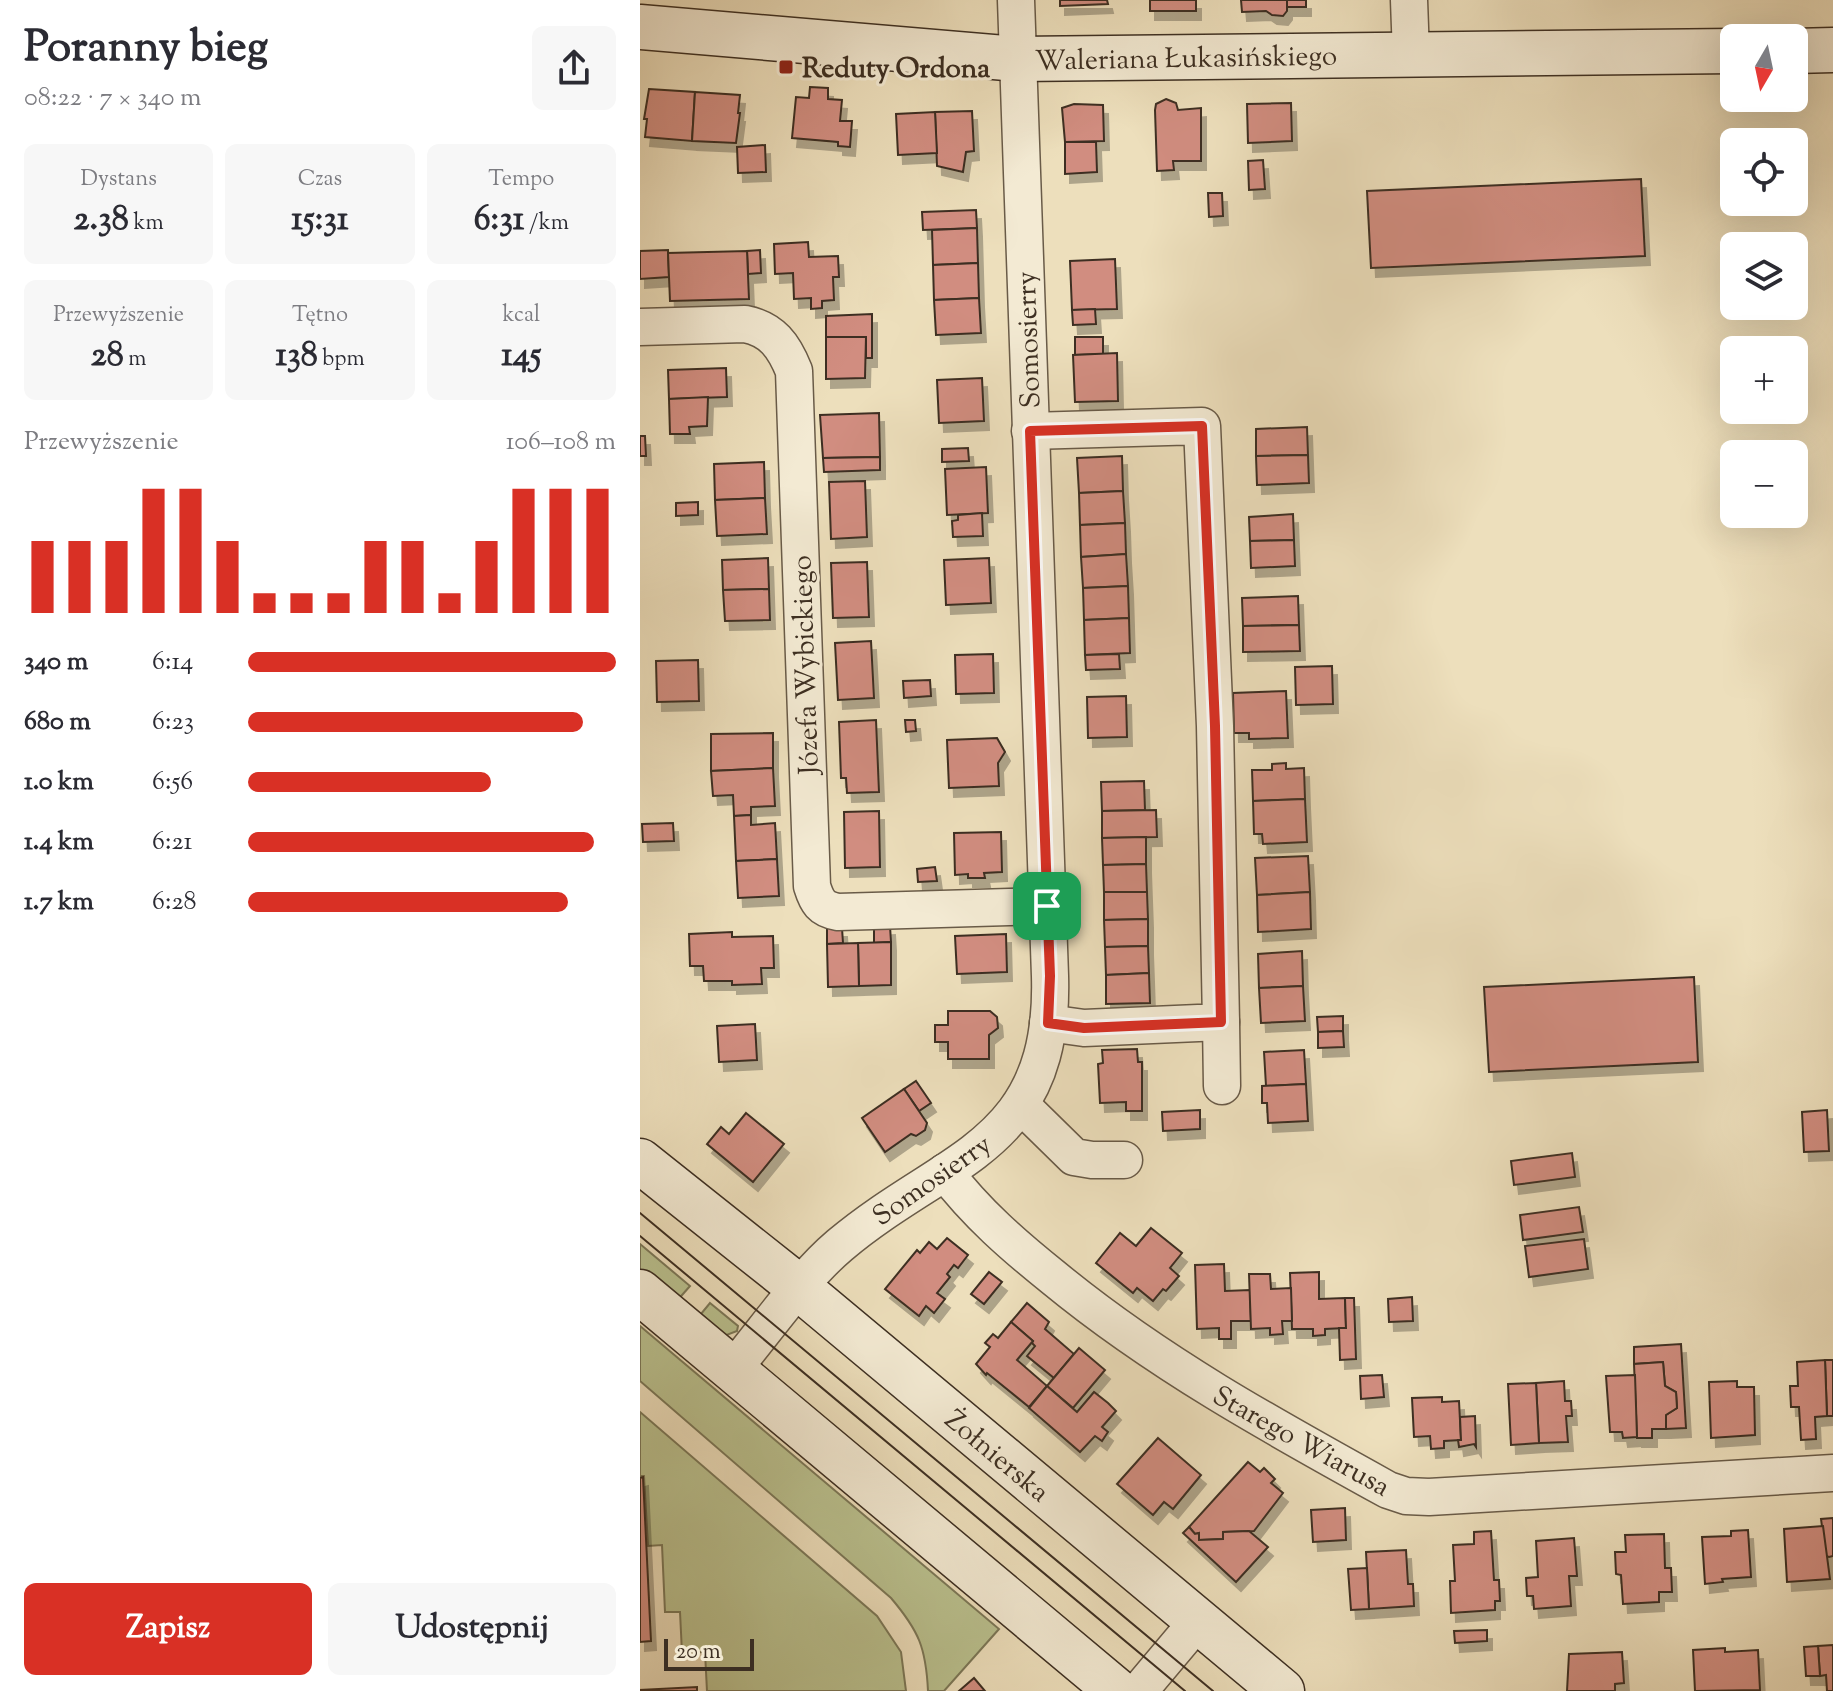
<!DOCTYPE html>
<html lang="pl">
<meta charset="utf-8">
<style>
:root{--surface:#fff;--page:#f7f7f7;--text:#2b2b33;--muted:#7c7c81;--accent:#d93025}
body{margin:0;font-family:"Sorts Mill Goudy",serif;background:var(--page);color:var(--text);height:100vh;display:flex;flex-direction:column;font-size:30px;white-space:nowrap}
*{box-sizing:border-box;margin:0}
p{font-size:26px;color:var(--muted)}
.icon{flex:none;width:44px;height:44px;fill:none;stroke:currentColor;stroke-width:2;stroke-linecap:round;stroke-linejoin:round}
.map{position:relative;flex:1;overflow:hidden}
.details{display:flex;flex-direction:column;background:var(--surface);width:640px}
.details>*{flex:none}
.needle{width:52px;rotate:189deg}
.buttons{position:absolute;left:1080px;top:24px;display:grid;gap:16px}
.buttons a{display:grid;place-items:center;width:88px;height:88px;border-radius:12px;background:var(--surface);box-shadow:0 8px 32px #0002;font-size:40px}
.scale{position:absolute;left:24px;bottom:20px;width:90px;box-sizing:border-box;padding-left:8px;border:4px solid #3d2f22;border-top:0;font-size:22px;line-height:28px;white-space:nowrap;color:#3d2f22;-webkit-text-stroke:6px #f3ead3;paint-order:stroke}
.pin{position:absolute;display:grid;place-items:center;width:68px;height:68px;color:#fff;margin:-34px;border-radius:16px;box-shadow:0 4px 12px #0006}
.round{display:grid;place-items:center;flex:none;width:84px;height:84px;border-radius:12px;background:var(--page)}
.headline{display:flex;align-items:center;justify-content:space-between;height:136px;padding:0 24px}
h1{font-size:44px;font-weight:700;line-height:60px}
.figures{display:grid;grid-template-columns:repeat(3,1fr);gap:12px;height:136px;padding:8px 24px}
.figures div{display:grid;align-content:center;border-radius:12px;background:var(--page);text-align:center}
.figures b{font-size:34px;font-weight:700}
.figures small{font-size:22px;font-weight:400}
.figures p{font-size:22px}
.chart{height:224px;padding:16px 24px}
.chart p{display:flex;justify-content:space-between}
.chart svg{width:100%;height:144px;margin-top:8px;stroke:var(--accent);stroke-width:6}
.button{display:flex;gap:16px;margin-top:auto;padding:16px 24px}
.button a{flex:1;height:92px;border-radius:12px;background:var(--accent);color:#fff;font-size:32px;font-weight:700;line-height:92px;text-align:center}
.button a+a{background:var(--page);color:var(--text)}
ul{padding:0 24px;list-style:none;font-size:26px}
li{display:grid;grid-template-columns:128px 96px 1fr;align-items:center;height:60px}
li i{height:20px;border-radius:10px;background:var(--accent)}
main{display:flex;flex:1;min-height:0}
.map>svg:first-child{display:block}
.green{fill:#bac18f;stroke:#7c7858;stroke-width:2}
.building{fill:#d18d80;stroke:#3d2f22;stroke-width:2;filter:url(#shadow)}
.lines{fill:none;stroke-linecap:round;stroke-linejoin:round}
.street-casing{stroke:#695b48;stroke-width:39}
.secondary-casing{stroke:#3d2f22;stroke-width:47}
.street{stroke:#f3ead3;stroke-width:36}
.secondary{stroke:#f3ead3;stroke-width:44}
.tram{stroke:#3d2f22;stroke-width:2}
.route-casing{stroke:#fff;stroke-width:16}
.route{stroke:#d93025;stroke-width:10}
.poi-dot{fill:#8f2418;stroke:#f3ead3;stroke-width:3}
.labels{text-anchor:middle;stroke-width:6;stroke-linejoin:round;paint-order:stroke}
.street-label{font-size:28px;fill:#3d2f22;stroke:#f3ead3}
.poi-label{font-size:28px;font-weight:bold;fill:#3d2f22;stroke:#f3ead3;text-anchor:start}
</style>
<main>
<section class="details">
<div class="headline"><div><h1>Poranny bieg</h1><p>08:22 · 7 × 340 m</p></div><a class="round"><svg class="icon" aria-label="share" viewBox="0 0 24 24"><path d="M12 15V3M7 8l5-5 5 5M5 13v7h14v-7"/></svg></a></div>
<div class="figures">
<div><p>Dystans</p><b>2.38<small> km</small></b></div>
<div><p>Czas</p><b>15:31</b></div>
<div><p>Tempo</p><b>6:31<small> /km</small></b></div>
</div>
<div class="figures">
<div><p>Przewyższenie</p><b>28<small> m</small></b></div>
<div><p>Tętno</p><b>138<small> bpm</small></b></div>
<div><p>kcal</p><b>145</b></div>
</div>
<div class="chart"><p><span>Przewyższenie</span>106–108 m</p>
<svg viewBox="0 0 160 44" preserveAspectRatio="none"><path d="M5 44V22M15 44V22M25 44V22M35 44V6M45 44V6M55 44V22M65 44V38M75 44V38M85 44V38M95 44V22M105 44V22M115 44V38M125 44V22M135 44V6M145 44V6M155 44V6"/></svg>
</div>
<ul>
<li><b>340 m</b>6:14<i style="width:100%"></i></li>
<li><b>680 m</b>6:23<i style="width:91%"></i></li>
<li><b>1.0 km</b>6:56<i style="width:66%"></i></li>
<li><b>1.4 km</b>6:21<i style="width:94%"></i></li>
<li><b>1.7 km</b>6:28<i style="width:87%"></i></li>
</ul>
<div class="button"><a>Zapisz</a><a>Udostępnij</a></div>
</section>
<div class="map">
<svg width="1193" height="1691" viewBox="0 0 1193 1691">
<defs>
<filter id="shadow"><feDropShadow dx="5" dy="9" stdDeviation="0" flood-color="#0004"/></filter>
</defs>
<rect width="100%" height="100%" fill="#eddfbc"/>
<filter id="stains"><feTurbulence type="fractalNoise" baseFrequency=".0025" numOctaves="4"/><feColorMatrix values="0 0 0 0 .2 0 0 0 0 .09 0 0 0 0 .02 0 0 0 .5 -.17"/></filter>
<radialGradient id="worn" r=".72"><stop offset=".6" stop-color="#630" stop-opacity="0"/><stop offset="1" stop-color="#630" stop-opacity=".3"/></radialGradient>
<!-- green -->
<g class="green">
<path d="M0 1244 50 1286 35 1303 0 1274Z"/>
<path d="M70 1303 98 1326 97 1331 84 1336 56 1320Z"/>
<path d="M0 1326 359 1629 304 1691H288C286 1648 279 1631 251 1598L0 1381Z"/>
<path d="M0 1412 237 1616 261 1652 266 1691H67L65 1652 42 1653 40 1612H25L22 1545 8 1546 4 1476H0Z"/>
</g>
<!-- building -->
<g class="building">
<path d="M420 0H467L468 4 420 6Z"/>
<rect x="510" y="0" width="46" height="11"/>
<path d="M601 0H647V11L643 16 632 15 626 11 602 12Z"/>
<rect x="647" y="0" width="19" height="7"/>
<path d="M170 87 188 88V99L202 100 200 121H212L210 147 198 146V142L152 138 156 97 169 98Z"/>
<path d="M9 89 55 92 52 141 5 137 7 119H4Z"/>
<path d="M55 92 100 95 98 113H100L96 143 52 141Z"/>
<path d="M526 99 536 103 538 110 561 108V161H533L534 170 517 171 515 110 516 104Z"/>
<path d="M651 103 652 141 608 143 607 104Z"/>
<path d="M434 104 463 105 464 141 425 142 422 108Z"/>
<path d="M332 111 334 151 326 152 323 172 297 166 295 112Z"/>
<path d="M295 112 297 153 258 155 256 114Z"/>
<path d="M425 142H456L457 172 425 174Z"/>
<path d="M125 145 126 172 98 173 97 147Z"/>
<path d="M623 160 625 189 609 190 608 161Z"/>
<path d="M1001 179 1005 256 731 268 727 191Z"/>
<path d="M568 193H582L583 216 569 217Z"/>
<path d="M336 210 337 228 283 230 282 212Z"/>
<path d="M337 228 338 263 293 265 292 230Z"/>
<path d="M168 242 169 257 198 256 199 277H193L194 300 182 301V308L171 309V298L154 299 153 273 135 274 134 244Z"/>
<path d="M28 250 29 277 0 279V251Z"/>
<path d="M120 250 121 273 108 274 107 251Z"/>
<path d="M107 251 109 299 30 301 28 253Z"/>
<path d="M475 259 477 309 432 310 430 261Z"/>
<path d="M338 263 339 298 294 300 293 265Z"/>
<path d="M339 298 341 333 296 335 294 300Z"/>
<path d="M455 309 456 324 433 325 432 310Z"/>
<path d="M232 314V358H226V337H186V316Z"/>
<path d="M186 337H226L225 378 186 379Z"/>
<path d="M435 337H463V354L435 355Z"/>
<path d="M477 353 478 401 435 402 433 355Z"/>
<path d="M86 368 87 397 29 399 28 370Z"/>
<path d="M342 378 344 421 299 423 297 380Z"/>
<path d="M68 397 67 426 49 427 50 434H30L29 399Z"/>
<path d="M239 413 240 457 183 458 180 415Z"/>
<path d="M667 427 668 455 616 456V429Z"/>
<path d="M0 436H5L6 456H0Z"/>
<path d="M328 448 329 461 302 462V449Z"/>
<path d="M668 455 669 483 617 485 616 456Z"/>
<path d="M482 456 483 491 439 493 437 458Z"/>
<path d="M240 457V470L184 472 183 458Z"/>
<path d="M124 462 125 498 75 500 74 464Z"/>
<path d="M346 467 348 513 307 515 305 469Z"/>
<path d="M225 481 227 537 191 539 189 482Z"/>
<path d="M483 491 485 523 440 525 439 493Z"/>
<path d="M125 498 127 534 77 536 75 500Z"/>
<path d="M58 502V515L36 516V503Z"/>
<path d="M342 513 343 536 313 537 312 521 318 520V515Z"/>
<path d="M653 514 654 540 610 541 609 517Z"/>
<path d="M485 523 486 554 441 557 440 525Z"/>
<path d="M654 540 655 566 611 568 610 541Z"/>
<path d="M486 554 488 586 443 588 441 557Z"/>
<path d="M128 558 129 589 83 590 82 560Z"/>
<path d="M349 558 351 603 306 605 304 560Z"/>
<path d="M227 562 229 617 193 618 191 563Z"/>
<path d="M488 586 489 618 444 620 443 588Z"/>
<path d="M129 589 130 620 85 621 83 590Z"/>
<path d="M658 596 659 625 603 626 602 598Z"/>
<path d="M489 618 490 653 445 655 444 620Z"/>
<path d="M659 625 660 651 603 652V626Z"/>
<path d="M231 641 234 698 198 700 195 643Z"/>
<path d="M353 654 354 693 316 694 315 655Z"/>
<path d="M479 654 480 669 446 670 445 655Z"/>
<path d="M58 660 59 701 17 702 16 661Z"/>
<path d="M692 666 693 704 656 705 655 667Z"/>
<path d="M290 680 291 696 264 698 263 681Z"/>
<path d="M646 691 648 738 609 739V733H594L593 693Z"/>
<path d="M486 696 487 737 448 738 447 697Z"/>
<path d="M236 720 239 792 207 793 206 778H201L199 722Z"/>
<path d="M265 720H275L276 731 266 732Z"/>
<path d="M133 733V768L71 771V734Z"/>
<path d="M357 738 365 752 358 763 359 786 309 788 307 740Z"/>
<path d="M646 763V769L664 768 665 799 613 801 612 770H632V764Z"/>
<path d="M133 768 135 806 111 807V815L94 816 93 795 73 796 71 771Z"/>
<path d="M504 781 505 810 462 811 461 782Z"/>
<path d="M665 799 667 842 623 844 622 834H614L613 801Z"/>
<path d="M516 810 517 837 462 838V811Z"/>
<path d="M239 811 240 867 205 868 204 812Z"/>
<path d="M111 815V825L135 823 137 859 96 861 94 816Z"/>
<path d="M33 823 34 841 3 842 2 824Z"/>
<path d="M361 832 362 872 344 873 345 878H328V874L315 875 314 833Z"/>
<path d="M506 837V864L463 865 462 838Z"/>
<path d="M668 856 670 892 617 895 615 858Z"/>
<path d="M137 859 139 896 98 898 96 861Z"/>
<path d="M506 864 507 892H464L463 865Z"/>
<path d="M295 867 297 881 278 882 277 869Z"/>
<path d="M464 892H507L508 919 464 920Z"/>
<path d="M670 892 671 929 618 932 617 895Z"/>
<path d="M508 919V946L465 947 464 920Z"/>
<path d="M250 926 251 942 234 943V927Z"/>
<path d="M187 928H202L203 943 187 944Z"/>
<path d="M92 932V937L133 936 134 968H121L122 984 92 985V981H64L63 966H50L49 934Z"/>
<path d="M366 934 367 972 317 974 315 936Z"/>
<path d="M251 942V985L219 986 218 943Z"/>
<path d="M218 943 219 986 188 987 187 944Z"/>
<path d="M508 946 509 973 466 975 465 947Z"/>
<path d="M662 951 663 986 619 988 618 954Z"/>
<path d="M509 973 510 1003 466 1004V975Z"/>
<path d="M1054 977 1058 1062 849 1072 844 987Z"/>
<path d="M663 986 665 1021 621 1023 619 988Z"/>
<path d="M308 1011H350L357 1017 358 1028 349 1035V1059H308V1042H295V1025H308Z"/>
<path d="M703 1016V1031L678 1032 677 1017Z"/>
<path d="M115 1024 117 1060 79 1062 77 1026Z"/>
<path d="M703 1031 704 1047 678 1048V1032Z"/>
<path d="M497 1049 498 1062H502V1111H486V1102L460 1103 458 1064 463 1063 462 1050Z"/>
<path d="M664 1050 666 1084 626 1086 624 1052Z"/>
<path d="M276 1081 291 1103 279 1111 264 1089Z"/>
<path d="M666 1084 668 1121 628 1123 627 1103H622V1086Z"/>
<path d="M264 1089 287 1123 285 1130 276 1136 271 1134 245 1152 222 1118Z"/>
<path d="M560 1110V1129L523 1131 522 1112Z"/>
<path d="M1187 1110 1189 1151 1164 1152 1162 1112Z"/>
<path d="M106 1113 144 1144 113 1182 67 1144 81 1127 89 1134Z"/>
<path d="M932 1153 935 1177 874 1185 871 1161Z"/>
<path d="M939 1207 943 1232 883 1240 880 1215Z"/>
<path d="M511 1228 542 1253 530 1268 539 1276 526 1291 523 1289 513 1301 497 1288 493 1293 456 1263 480 1233 496 1246Z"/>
<path d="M307 1238 328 1255 318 1268 314 1265 307 1274 310 1277 297 1293 305 1299 294 1313 286 1306 279 1316 245 1289 277 1250 280 1253 289 1242 297 1249Z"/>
<path d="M944 1239 948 1269 889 1277 885 1246Z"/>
<path d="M584 1264 585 1291 610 1290 611 1321H591V1339H579V1328L557 1329 555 1265Z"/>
<path d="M349 1272 362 1282 344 1304 331 1294Z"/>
<path d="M679 1272V1299L705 1298 706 1328 685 1329V1335L673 1336V1329H652L650 1273Z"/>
<path d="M609 1274H630L631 1289 651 1288 652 1321H642L643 1334 630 1335V1328L611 1329Z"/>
<path d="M772 1297 773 1321 749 1322 748 1299Z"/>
<path d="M705 1298H714L716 1359 700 1360 699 1328H706Z"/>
<path d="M387 1303 409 1322 405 1329 434 1354 414 1378 387 1356 395 1346 392 1343 393 1341 371 1322Z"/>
<path d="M371 1322 393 1341 377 1360 407 1386 389 1407 347 1373 346 1375 336 1364 350 1347 345 1343 353 1334 358 1338Z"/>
<path d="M1041 1344 1046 1428 1026 1429V1415L1037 1408 1036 1392 1025 1386 1023 1362 994 1364V1347Z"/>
<path d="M439 1348 465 1370 433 1408 407 1386Z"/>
<path d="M1185 1360H1193V1416H1187Z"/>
<path d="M1185 1360 1187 1416 1175 1417 1176 1439 1161 1440 1159 1407H1151L1150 1386H1158L1157 1362Z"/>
<path d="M1023 1362 1025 1386 1036 1392 1037 1408 1026 1415V1429H1012V1438H997L994 1364Z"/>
<path d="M742 1375 744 1397 721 1399 720 1376Z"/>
<path d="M995 1375 997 1437 983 1438 982 1432H970L966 1376Z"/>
<path d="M924 1381 925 1401H931L932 1416H926L928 1442 899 1443 896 1383Z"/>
<path d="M1097 1381V1387H1114L1115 1435 1071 1438 1069 1382Z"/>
<path d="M896 1383 899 1443 871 1445 868 1384Z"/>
<path d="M407 1386 437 1412 454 1392 468 1403 476 1411 462 1427 468 1432 462 1441 455 1436 440 1452 389 1408Z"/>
<path d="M802 1397V1402L819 1401 821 1440 804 1441V1448L791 1449 790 1436 774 1437 772 1398Z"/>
<path d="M835 1416 836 1447 834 1444 819 1447 818 1440H821L820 1417Z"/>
<path d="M518 1438 561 1475 533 1509 524 1502 513 1515 477 1484Z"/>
<path d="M608 1462 620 1472 624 1468 635 1479 631 1483 643 1493 614 1531 583 1532V1539L559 1540V1533L555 1534 549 1527Z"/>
<path d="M3 1477 11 1641 0 1642V1478Z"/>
<path d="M705 1508 706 1540 673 1542 671 1510Z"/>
<path d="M1193 1518V1556L1189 1557 1186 1556 1181 1519Z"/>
<path d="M1183 1526 1190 1579 1147 1582 1144 1529Z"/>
<path d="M549 1527 555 1534 559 1533V1540L583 1539V1532L609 1531 628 1547 596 1582 543 1533Z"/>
<path d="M1108 1530 1111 1577 1082 1579 1083 1582 1065 1584 1062 1537 1091 1536V1531Z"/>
<path d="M851 1531 854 1580H859L860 1601H855V1610L811 1613 810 1581H815L813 1545 834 1544V1532Z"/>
<path d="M1024 1534 1025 1568H1031L1032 1592H1019V1602L983 1604 981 1575 976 1574 975 1552H986L985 1535Z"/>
<path d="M934 1538 937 1576H929L931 1606 894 1609 893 1596H887L886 1578 898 1577 896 1541Z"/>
<path d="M766 1550 768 1584H773L774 1606 729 1609 726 1552Z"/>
<path d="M727 1568 729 1609 711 1610 708 1569Z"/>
<path d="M847 1630V1641L815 1643 814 1631Z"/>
<path d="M1193 1645V1691H1187L1186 1675 1180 1676 1178 1646Z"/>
<path d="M1178 1646 1180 1676H1166L1164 1647Z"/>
<path d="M1085 1648V1652L1118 1650 1120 1690 1055 1691 1053 1650Z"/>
<path d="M982 1652 984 1683 975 1684V1691H927L929 1654Z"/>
<path d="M334 1678 345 1691H319Z"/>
<path d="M57 1687V1691H0V1690Z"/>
</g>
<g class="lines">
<!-- street casing -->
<g class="street-casing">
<g id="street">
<path d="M769 0 771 55"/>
<path d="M0 327 105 324C132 329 144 346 154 371L172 886C177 902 181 909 198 912L407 906"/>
<path d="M390 431 562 426 575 726 581 1022 444 1028 408 1023"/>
<path d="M581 1022 582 1086"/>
<path d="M381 1105 434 1157 452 1160H484"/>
<path d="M305 1172C336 1213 374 1246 414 1278 516 1362 632 1426 748 1490L766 1496 789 1497 1193 1473"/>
<path d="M93 1369C125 1331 162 1277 200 1245 307 1155 415 1148 410 976L376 0"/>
<path d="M499 1691 557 1622"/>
</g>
</g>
<!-- secondary casing -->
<g class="secondary-casing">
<g id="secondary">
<path d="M0 27 378 59 1094 51"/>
<path d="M1154 51 1193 50"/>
<path d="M0 1161 146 1277 642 1691"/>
<path d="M0 1292 477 1691"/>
</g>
</g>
<!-- street -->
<use href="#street" class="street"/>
<!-- secondary -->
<use href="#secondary" class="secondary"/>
<!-- tram -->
<g class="tram">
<path d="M0 1213 573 1691"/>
<path d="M0 1236 545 1691"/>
</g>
</g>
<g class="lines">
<!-- route casing -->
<g class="route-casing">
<path id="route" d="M562 426 575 726 581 1022 444 1028 408 1023 410 976 390 431Z"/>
</g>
<!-- route -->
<use href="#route" class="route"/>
</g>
<!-- markers -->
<rect class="poi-dot" x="138" y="59" width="16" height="16" rx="4"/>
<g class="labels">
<!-- street labels -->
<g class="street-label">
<text transform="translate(546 57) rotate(-1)" y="10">Waleriana Łukasińskiego</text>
<text transform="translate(387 340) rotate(-92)" y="10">Somosierry</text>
<text transform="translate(164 665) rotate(-92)" y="10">Józefa Wybickiego</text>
<text transform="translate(291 1179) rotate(-35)" y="10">Somosierry</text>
<text transform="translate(662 1440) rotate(29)" y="10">Starego Wiarusa</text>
<text transform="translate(358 1455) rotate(40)" y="10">Żołnierska</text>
</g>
<!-- poi labels -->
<g class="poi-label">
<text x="162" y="77">Reduty Ordona</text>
</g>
</g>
<rect width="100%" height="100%" filter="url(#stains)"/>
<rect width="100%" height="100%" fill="url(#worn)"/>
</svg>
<div class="buttons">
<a><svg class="needle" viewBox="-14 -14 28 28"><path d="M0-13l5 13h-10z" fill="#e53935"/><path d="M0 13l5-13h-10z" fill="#7c7c81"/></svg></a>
<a><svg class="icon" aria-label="locate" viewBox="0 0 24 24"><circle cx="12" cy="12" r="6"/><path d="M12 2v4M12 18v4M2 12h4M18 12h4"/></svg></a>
<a><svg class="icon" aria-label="layers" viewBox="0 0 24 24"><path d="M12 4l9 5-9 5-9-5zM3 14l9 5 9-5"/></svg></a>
<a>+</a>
<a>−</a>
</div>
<div class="scale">20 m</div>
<div class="pin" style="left:407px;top:906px;background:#1e9e55"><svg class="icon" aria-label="arrive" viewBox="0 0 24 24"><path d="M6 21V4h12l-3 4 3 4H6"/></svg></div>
</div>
</main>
